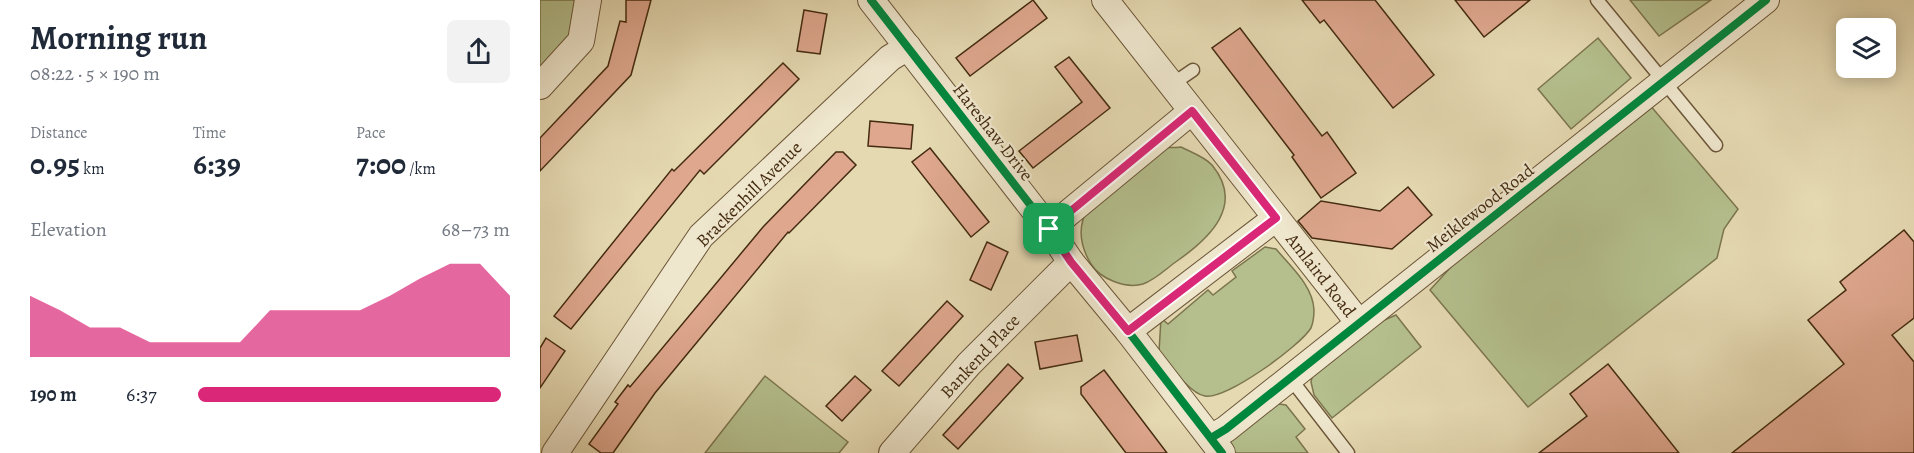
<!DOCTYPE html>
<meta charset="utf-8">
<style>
:root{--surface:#fff;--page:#f2f2f3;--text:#1f2937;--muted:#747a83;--accent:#db2777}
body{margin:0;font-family:Alegreya,serif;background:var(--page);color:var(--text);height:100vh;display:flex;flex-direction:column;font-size:22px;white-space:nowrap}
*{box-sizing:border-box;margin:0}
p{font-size:20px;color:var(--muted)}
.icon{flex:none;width:33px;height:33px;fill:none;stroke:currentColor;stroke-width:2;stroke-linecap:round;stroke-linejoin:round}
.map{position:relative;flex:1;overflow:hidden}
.details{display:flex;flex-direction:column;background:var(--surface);width:540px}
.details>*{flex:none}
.fabs{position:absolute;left:1296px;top:18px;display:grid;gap:12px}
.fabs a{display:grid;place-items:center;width:60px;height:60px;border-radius:9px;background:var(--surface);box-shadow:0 3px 15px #0003;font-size:30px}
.pin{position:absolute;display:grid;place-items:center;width:51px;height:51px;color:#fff;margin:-26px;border-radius:12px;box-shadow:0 3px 9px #0006}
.round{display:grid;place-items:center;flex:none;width:63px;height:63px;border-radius:9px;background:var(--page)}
.overview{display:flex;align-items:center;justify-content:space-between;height:102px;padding:0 30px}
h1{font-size:33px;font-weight:700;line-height:45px}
.stats{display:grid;grid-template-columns:repeat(3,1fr);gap:9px;height:102px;padding:6px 30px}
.stats div{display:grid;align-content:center}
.stats b{font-size:30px;font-weight:700}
.stats small{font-size:16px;font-weight:400}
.stats p{font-size:16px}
.chart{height:168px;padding:12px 30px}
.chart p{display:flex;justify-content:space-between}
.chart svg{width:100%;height:108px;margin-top:6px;fill:var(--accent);opacity:.7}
ul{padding:0 30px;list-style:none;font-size:20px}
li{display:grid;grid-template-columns:96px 72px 1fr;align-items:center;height:45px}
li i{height:15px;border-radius:8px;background:var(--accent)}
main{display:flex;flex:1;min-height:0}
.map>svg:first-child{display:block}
.green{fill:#b4bf8d;stroke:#7c754e;stroke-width:1.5}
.building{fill:#dea78e;stroke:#442b10;stroke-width:1.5}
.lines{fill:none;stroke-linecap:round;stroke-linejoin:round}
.service-casing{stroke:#6c5638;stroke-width:15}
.minor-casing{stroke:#6c5638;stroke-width:28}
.service{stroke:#eee6cd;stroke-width:12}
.minor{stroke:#eee6cd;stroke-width:26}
.cycleway-casing{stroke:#eee6cd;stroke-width:11}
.cycleway{stroke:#00873e;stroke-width:8}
.route-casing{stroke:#fff;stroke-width:12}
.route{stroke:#db2777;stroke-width:8}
.labels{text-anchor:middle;stroke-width:4.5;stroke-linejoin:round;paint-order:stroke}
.street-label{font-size:18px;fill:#442b10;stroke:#eee6cd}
</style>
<main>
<section class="details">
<div class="overview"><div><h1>Morning run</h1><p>08:22 · 5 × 190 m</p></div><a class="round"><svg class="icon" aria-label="share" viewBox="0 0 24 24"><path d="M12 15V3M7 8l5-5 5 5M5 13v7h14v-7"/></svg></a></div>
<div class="stats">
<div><p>Distance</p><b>0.95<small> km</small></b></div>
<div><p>Time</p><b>6:39</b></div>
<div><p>Pace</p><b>7:00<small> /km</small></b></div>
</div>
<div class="chart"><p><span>Elevation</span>68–73 m</p>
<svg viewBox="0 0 160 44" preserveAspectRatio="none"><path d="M0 44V19L10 25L20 32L30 32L40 38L50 38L60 38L70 38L80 25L90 25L100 25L110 25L120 19L130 12L140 6L150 6L160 19V44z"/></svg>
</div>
<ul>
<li><b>190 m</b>6:37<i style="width:97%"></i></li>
</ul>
</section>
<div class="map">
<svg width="1374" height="453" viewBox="0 0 1374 453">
<rect width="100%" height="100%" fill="#e5d9b2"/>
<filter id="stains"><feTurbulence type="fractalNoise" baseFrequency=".00333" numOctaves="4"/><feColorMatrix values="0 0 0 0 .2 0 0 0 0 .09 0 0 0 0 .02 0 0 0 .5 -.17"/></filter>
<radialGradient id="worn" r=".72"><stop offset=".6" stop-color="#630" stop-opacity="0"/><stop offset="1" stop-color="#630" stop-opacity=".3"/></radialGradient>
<!-- green -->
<g class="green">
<path d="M0 0H35L31 41 0 73Z"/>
<path d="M1090 0H1171L1119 36Z"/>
<path d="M1058 38 1091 78 1031 129 998 89Z"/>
<path d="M1109 104 1198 209 1184 229 1177 258 988 407 890 290 920 257Z"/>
<path d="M641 147C651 152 665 157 672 165 705 205 670 238 637 261 627 268 615 280 603 284 586 289 560 279 551 264 540 246 537 227 548 208 551 203 616 151 623 148 627 147 636 148 641 147Z"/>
<path d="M725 247 736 249C751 267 773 286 774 310 774 315 773 323 771 328 760 346 686 400 665 396 650 394 629 364 619 352L621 318 628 324 668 290 673 295 696 277 692 271Z"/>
<path d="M856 315 881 347 792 418 774 395 771 382 774 368 821 330Z"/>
<path d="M225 376 308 442 299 453H165Z"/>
<path d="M732 403 746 405 765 429 756 437 768 453H694L689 446 694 433Z"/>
</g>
<!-- building -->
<g class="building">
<path d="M86 0H111L91 75 0 171V138L68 66 80 21 86 22Z"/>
<path d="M493 0 507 18 430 76 416 58Z"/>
<path d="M762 0H835L894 75 853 108 784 20 780 23Z"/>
<path d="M915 0H990L944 37Z"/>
<path d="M264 10 287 14 280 54 257 51Z"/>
<path d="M700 28 782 136 787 132 816 173 781 198 752 157 754 155 672 48Z"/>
<path d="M529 57 570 108 493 168 479 151 542 102 515 67Z"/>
<path d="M243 63 259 79 164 174 160 170 31 329 14 316 132 169 134 171Z"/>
<path d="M330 121 373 125 371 149 328 146Z"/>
<path d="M390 148 449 222 431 237 372 162Z"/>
<path d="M296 152H303L316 165 249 233 248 232 115 393 73 453H61L49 444 78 404 75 402 88 385 90 387 223 227Z"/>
<path d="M868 187 892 215 852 249 772 238 758 221 781 201 840 211Z"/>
<path d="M1364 230 1374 242V318L1352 335 1374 362V453H1192L1304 364 1268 320 1306 290 1300 282Z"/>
<path d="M447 242 468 252 451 290 430 280Z"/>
<path d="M407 301 423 316 359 386 342 371Z"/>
<path d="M537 335 542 361 500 369 495 342Z"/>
<path d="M6 338 25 351 0 388V348Z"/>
<path d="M468 364 483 378 418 449 403 435Z"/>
<path d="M1068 364 1096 399 1139 453H999L1047 416 1030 394Z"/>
<path d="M564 370 627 453H586L541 394V387Z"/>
<path d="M315 376 331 390 302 421 286 406Z"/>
</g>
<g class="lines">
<!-- service casing -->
<g class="service-casing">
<g id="service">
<path d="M1057 0 1176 145"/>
<path d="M631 85 653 70"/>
<path d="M750 378 808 453"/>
</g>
</g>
<!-- minor casing -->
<g class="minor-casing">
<g id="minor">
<path d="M331 0 509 229 531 262 588 331 682 453"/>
<path d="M565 0 819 323"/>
<path d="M0 86 41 41 48 0"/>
<path d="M509 229 652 111"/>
<path d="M588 331 736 218"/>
<path d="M671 438 686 429 1226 0"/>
<path d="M15 453 161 236 350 58 368 47"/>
<path d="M352 453 429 364 531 262"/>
</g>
</g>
<!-- service -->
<use href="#service" class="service"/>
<!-- minor -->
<use href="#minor" class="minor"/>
<!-- cycleway casing -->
<g class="cycleway-casing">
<g id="cycleway">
<path d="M331 0 509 229 531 262 588 331 682 453"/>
<path d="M671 438 686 429 1226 0"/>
</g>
</g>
<!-- cycleway -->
<use href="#cycleway" class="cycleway"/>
</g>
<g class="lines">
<!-- route casing -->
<g class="route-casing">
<path id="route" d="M652 111 736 218 588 331 531 262 509 229Z"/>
</g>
<!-- route -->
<use href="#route" class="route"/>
</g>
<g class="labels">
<!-- street labels -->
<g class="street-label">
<text transform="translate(453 132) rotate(52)" y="6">Hareshaw Drive</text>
<text transform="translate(209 194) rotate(-45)" y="6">Brackenhill Avenue</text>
<text transform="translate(940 208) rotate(-38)" y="6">Meiklewood Road</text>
<text transform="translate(781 275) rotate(52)" y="6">Amlaird Road</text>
<text transform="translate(440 356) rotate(-47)" y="6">Bankend Place</text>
</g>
</g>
<rect width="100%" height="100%" filter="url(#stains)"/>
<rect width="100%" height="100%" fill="url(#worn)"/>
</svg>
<div class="fabs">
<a><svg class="icon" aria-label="layers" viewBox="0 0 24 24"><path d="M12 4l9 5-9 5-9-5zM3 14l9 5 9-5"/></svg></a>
</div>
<div class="pin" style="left:509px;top:229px;background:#1e9e55"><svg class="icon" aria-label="arrive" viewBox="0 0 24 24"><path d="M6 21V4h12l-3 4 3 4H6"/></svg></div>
</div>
</main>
